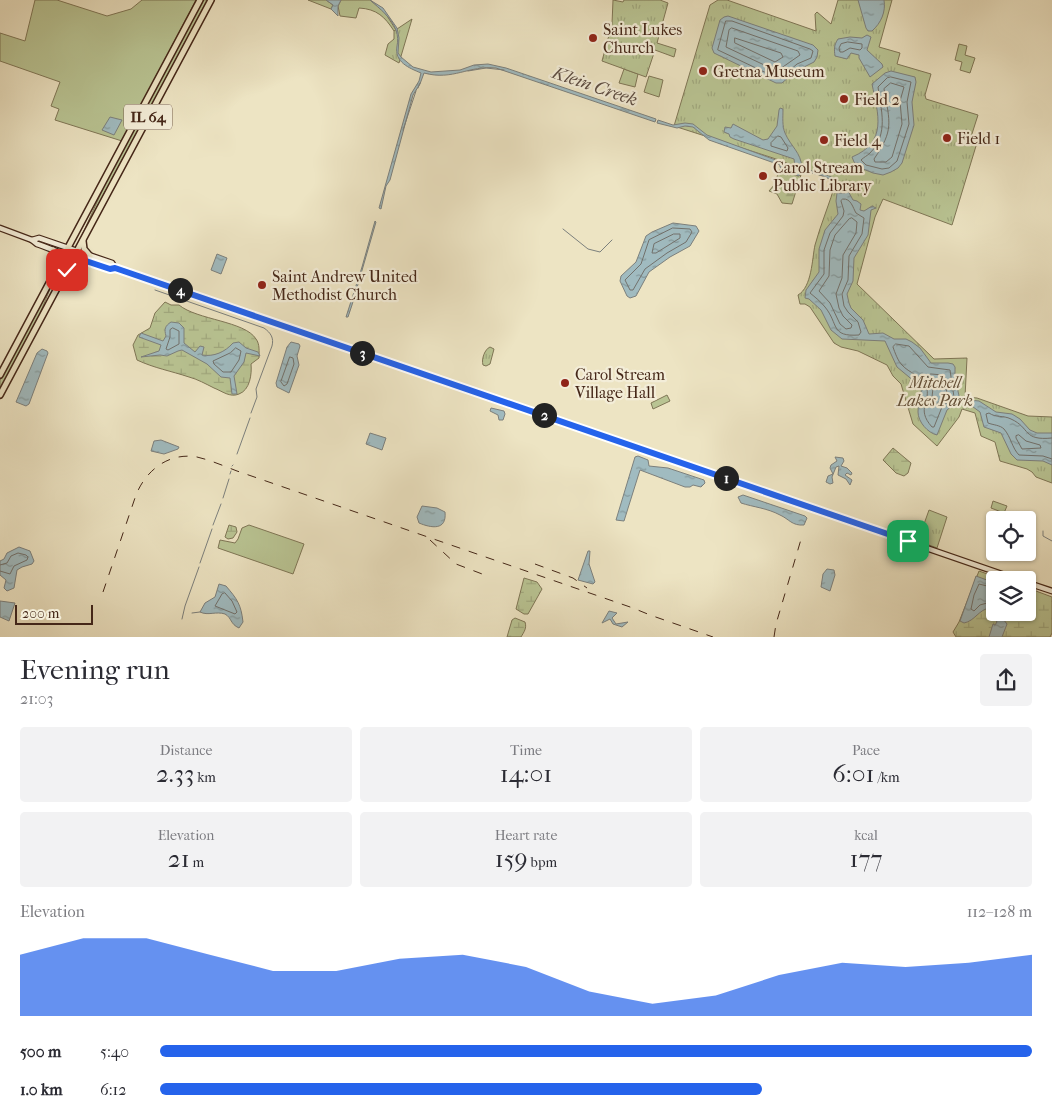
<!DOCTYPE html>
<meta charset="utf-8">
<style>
:root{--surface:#fff;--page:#f2f2f3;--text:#2b2b33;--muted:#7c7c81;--accent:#2563eb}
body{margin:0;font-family:"IM FELL French Canon",serif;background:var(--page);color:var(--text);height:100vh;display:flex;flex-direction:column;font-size:19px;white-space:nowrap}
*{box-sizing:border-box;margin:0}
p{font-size:16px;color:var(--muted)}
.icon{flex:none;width:28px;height:28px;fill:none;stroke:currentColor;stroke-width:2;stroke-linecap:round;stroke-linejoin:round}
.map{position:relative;height:637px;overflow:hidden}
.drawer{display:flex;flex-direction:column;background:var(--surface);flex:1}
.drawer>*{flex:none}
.controls{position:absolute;left:986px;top:511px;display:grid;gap:10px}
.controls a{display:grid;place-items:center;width:50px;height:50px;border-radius:5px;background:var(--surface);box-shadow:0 1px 4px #0004;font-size:25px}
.scale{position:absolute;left:15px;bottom:12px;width:78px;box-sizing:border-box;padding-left:5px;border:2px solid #452718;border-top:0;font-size:14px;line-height:18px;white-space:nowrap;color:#452718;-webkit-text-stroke:4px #f3edd8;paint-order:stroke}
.pin{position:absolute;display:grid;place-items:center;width:42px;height:42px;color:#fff;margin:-21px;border-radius:10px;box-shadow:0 2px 8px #0006}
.km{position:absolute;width:25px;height:25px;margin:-12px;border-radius:50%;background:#222;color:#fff;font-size:14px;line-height:25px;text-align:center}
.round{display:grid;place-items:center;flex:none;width:52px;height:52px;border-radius:5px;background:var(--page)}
.overview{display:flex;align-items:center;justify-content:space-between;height:85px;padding:0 20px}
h1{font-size:28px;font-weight:600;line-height:38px}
.stats{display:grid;grid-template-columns:repeat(3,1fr);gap:8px;height:85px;padding:5px 20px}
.stats div{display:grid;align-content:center;border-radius:5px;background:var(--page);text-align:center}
.stats b{font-size:25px;font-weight:600}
.stats small{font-size:14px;font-weight:400}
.stats p{font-size:14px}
.chart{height:140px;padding:10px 20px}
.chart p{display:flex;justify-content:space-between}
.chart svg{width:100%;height:90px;margin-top:5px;fill:var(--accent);opacity:.7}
ul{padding:0 20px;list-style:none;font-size:16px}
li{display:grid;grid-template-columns:80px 60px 1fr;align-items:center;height:38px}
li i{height:12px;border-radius:6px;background:var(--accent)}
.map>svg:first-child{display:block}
.green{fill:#b9c493;stroke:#7f7656}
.forest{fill:url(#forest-firs);stroke:#7f7656}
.wetland{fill:url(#wetland-marsh);stroke:#7f7656}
.park{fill:url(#park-tufts);stroke:#7f7656}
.water{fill:url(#water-ripples);stroke:#7c807d}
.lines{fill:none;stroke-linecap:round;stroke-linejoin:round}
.shore{stroke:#72716c;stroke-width:1}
.stream{stroke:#7c807d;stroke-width:1}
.secondary-casing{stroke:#452718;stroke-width:7}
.primary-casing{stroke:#452718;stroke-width:8}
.secondary{stroke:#f3edd8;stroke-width:4.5}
.primary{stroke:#ede4c3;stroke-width:5}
.rail{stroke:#452718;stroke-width:1;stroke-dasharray:9 9;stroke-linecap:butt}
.route-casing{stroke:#fff;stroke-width:10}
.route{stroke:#2563eb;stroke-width:6}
.poi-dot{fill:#8f2418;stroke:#f3edd8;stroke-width:2}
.labels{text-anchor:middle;stroke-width:4.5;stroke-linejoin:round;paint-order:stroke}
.shield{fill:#f3edd8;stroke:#796252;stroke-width:1}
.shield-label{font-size:15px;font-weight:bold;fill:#452718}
.poi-label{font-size:16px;fill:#452718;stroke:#f3edd8;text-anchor:start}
.park-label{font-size:16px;font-style:italic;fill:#624e37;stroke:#f3edd8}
.water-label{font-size:18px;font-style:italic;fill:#5c4c42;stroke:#f3edd8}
</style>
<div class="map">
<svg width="1052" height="637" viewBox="0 0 1052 637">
<defs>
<pattern id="forest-firs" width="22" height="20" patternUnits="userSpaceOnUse" patternTransform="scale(1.25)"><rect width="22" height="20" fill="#b9c493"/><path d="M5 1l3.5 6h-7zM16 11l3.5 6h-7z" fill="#a0a87e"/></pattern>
<pattern id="wetland-marsh" width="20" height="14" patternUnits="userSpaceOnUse" patternTransform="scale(1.25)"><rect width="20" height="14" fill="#b9c493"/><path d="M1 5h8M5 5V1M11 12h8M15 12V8" fill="none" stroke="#a0a87e"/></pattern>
<pattern id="park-tufts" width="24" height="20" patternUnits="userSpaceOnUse" patternTransform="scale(1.25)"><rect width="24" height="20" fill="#b9c493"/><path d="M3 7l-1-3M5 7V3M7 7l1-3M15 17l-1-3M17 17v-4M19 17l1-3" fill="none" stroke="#a0a87e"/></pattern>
<pattern id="water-ripples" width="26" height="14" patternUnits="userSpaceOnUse" patternTransform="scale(1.25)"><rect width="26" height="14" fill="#a0bbc0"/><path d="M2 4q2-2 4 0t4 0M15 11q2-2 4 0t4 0" fill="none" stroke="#84989b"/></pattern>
</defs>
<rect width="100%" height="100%" fill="#ede4c3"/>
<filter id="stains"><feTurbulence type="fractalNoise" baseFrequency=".004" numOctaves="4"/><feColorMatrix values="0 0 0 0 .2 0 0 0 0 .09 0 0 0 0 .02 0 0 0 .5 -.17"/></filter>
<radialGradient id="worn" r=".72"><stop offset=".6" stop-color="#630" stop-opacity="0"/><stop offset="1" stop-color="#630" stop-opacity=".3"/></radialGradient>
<!-- green -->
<g class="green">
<path d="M35 0H57L107 16 131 9 142 0H196L122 141 55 120 59 109 51 106 60 82 0 61V33L25 41Z"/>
<path d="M202 0H207L198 18 83 233 106 182Z"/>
<path d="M308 0H326L333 5 331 9Z"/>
<path d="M341 0H370L384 11 396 30 394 31C385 17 377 9 359 8L356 18 340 16 338 6Z"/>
<path d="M959 44 967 46 965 55 975 58 970 73 960 70 962 62 955 60Z"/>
<path d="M624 69 638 74 635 87 619 83Z"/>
<path d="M649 76 663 80 659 97 644 92Z"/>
<path d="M57 272 34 328 0 390V380Z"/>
<path d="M667 395 670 401 653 409 651 403Z"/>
<path d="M993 501 1007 506 1004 513 991 508Z"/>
<path d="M249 525 304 544 293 574 218 548 220 540 235 543 238 539 242 528Z"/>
</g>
<!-- forest -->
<path class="forest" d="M779 170 798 176 801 175 792 204 782 203 777 194 769 191 775 184Z"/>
<!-- wetland -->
<g class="wetland">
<path d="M165 302 171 305H179C197 320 245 321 256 339 260 344 259 352 259 358L251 364C252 374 250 390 239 394 230 398 222 391 214 388 206 384 197 379 189 377 171 371 154 368 137 360L133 345 138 335 150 328 155 313Z"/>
<path d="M893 448 911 463 908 473 904 476 896 473 883 460Z"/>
<path d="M229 525 236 527 237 532 233 538 228 539 225 537Z"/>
<path d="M979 571 1004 580H995V612H1028V588L1052 597V633L1050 637H956L953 632 959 622Z"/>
<path d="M524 578 537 582 542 589 528 614H524L516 609Z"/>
<path d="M515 618 525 622C527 628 524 632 521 637H507L512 620Z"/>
</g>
<!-- park -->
<g class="park">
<path d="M613 0 623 2 624 0H660L668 3 657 43 676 49 674 57 655 50 646 77 602 61 612 24Z"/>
<path d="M718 0H727L816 31 815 14 817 12 831 24 838 0H892L879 47 900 53 897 64 931 74 925 95 926 99 978 115 970 140V143L976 146 952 225 883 199 875 217 857 284 934 359 967 358 965 397 977 398 1028 416 1052 417V483L1036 477 1032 472 1027 469 1000 461 995 442 981 436 975 413 962 409 959 417 937 446 913 424 901 384 893 376 887 365 858 351 841 347 834 343 810 307 805 304H800L798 295C812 287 812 259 815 245 821 223 830 203 836 181L773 158 674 126 710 5Z"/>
<path d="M412 19 399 63 385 55 388 44 394 39V31Z"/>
<path d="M490 347 494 349 490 364 486 366 483 365C481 359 485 349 490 347Z"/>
<path d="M929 510 947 517 937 548 918 541Z"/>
</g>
<!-- water -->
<g class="water">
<path d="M326 0H341L338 6V16L331 9 333 5Z"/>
<path d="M370 0 383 8 397 28 399 38 398 53 401 57 413 67 431 72 460 70 474 65 488 64 506 68 656 119 655 122 496 68C469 65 453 81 424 73L420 84 413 95 390 180 386 186 381 209 379 208 411 94 419 81 421 73C409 68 394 62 397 46 398 41 398 36 396 30 391 17 380 9 370 0Z"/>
<path d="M858 0H884C886 12 881 23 872 31H868L866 28Z"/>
<path d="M728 16 813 45 818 50 817 57 814 62 796 71 782 83H776L714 53 712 48 720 20 724 17Z"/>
<path d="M867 35 871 37 867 50 882 64 883 67 870 77 859 58V55L851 53 847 59 835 56C834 49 834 45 838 39L850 37 862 38Z"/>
<path d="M891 71 915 77 916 82 912 102 914 125 902 163 898 168 891 172 883 175 873 173 863 169 854 162 852 157C888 142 878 114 872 84L885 73Z"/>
<path d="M780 108 783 109C783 117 782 126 785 133 791 147 801 152 802 168 817 173 831 174 843 184L839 186 840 188H837C832 175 814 174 802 171L799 176 783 171 780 167V165L709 140 693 127 685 126 677 128 657 123 658 120 673 125 685 123 693 124 707 135 795 167 794 159 734 139 730 137 729 134 724 132 725 127 731 128 733 124 763 140 768 139 777 126 779 110Z"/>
<path d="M110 117 122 120 114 135 102 130Z"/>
<path d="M847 189 853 200 857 201 861 204 860 210 864 211 872 206 876 208 871 210 868 235 854 258 853 281 847 294 849 303 851 308 863 320 869 334 883 333 894 339H906L912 342 920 348 931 363H948L953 364 955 367V378L960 400 947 410 937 435C928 433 918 422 918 412 918 403 922 396 921 387L897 367 885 341 842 339 831 330 821 310 809 299 805 298 806 290 819 272V249L825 230 838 214 836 201 837 193H845Z"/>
<path d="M375 221 376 222 352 305 348 317H346L362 267Z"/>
<path d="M673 223 696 226 699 231 690 246 670 257 649 272 636 296 630 298 627 296 620 281 621 276 636 262 646 236 652 232Z"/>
<path d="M217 254 227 258 221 274 211 270Z"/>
<path d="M171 322 179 323 184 328V343L195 352 200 346 204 347 202 355C214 357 225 352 233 343L239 342 246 348 258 352 260 356 246 353 244 362 234 376 237 394H232L230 378 221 377 207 364 182 350 178 351 167 356 160 355 141 357 159 351 161 345 139 337 141 333 163 341 166 336C164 329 165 326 171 322Z"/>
<path d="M291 342 299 344 300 346 297 356 299 365 289 393 277 387 276 383 287 347Z"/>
<path d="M42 349 47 351 48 353 29 404 26 406 16 402 37 353Z"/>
<path d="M969 400 979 401 996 412 1012 414 1020 419 1030 430 1037 433H1052V465L1043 461 1017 460 1011 454 1001 433 984 427 980 412 969 404Z"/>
<path d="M491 408 504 411 505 414 503 420H499L498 415 490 411Z"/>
<path d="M370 433 386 438 382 450 366 444Z"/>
<path d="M161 440 179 447 178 449 164 454 151 451 154 441Z"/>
<path d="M638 456 648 460 649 466 668 468 704 480 705 483 701 487 693 485 690 487H685L640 470 624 521 616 520 635 457Z"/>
<path d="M835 457 843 458 844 461 841 466 847 468 852 473 851 475 847 473 845 475 852 480 850 485 846 479 838 475 839 466 836 467 832 477 833 483 830 484 826 482 828 476 833 474 830 468 831 465 837 461Z"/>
<path d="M743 495 805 516 807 518 804 525C792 526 789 519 780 515 767 508 753 507 741 503L738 497Z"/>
<path d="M422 506 437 508 445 512C447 531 431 528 419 523L417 517Z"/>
<path d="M19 547 30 551 34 561 32 564 22 567 17 570 14 588 7 591 4 588 6 580 0 575V561L4 559 7 553Z"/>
<path d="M588 551H590L589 564 595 582 593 584 578 580Z"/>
<path d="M827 569 834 570 835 575 830 591 821 587 823 574Z"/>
<path d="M976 576 995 583V593L990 608C979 609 975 621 964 623L960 621Z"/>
<path d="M219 584 226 586C237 599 241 604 243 622L239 628C230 624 232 618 225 614 216 611 208 616 200 612L205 603 215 597Z"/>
<path d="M0 601 15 603 9 621 0 617Z"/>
<path d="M609 611 617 613 612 618 616 624 628 622 622 627 613 624 610 619 602 623Z"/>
<path d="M997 613H1002L1000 615 1007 624 1002 637H989L993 624 995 625 997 622 994 617Z"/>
</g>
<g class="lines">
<!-- shore -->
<g class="shore">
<path d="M726 21H732L810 49 813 51 811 58 797 64 781 78H777L718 50Z"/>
<path d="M732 28 798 51 800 55 777 71 726 47 729 30Z"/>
<path d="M735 38 781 53 783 57 775 62 735 43Z"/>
<path d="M848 42 862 44V48L860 50 850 48 843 52H840L839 48 841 44Z"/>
<path d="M891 77 911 82 907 102 909 124 897 161 889 168 882 169 866 165 861 160C864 157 867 156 870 153 889 134 881 110 878 87L887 78Z"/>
<path d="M891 83 904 87 900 101 902 124 892 157 886 162H875L874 159C894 130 890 123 884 89Z"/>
<path d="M778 136 781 137 788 148 787 151 771 146V143Z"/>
<path d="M843 199C851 198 853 208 856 213L864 218 862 234 849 256 848 280 842 294 844 306 848 312 858 322 861 332 859 335C830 337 839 324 825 307 821 302 815 297 810 293L824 274V250L830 233 843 216 844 211 841 201Z"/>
<path d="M852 218 857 222 856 233 843 255 842 278 836 294 839 308 843 316 852 325 851 328 846 329 840 324 830 303 819 291 829 276 830 250 835 235 849 219Z"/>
<path d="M673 228 690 229 692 232 686 242 667 253 645 269 633 290H630L625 280 641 264 649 240Z"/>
<path d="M674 234H680V238L656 253H652L654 244Z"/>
<path d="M173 328 179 331V344L168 350 166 349 170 337V330Z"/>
<path d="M896 344 909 346 928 367 950 370 954 397 942 407 934 427H932C915 408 932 401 926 386 922 376 909 373 902 365 898 361 895 353 893 347Z"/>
<path d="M236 348 241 351 239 360 231 372H223L214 364 213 361 230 353Z"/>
<path d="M290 357 293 358 294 364 287 384 284 386 281 382Z"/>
<path d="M931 374 943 375 947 393 933 408 931 406 933 388 928 377Z"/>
<path d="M1019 435 1026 441 1040 445 1041 448 1022 449 1016 438V436Z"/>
<path d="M1052 438C1022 441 1031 428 1011 419 1003 415 996 418 989 413L986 414 988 423C993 425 1000 425 1004 429 1011 437 1012 448 1019 455L1043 456 1052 459"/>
<path d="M0 565 7 563 11 556 18 553 26 555 28 557 27 560 14 566 10 574 0 571"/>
<path d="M995 588 979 584 974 595 971 609 974 611 980 605 987 603 990 597 995 596"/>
<path d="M225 593 232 601 237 612 235 614 215 606 222 594Z"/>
</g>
<!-- stream -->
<g class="stream">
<path d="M468 71 486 68 504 70"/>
<path d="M418 88 420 83"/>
<path d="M403 130 416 91"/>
<path d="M563 229 588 249 600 252 612 240"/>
<path d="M155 290 264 328C271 333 274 338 272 346L256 389 257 397 251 413"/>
<path d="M237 454 250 418"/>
<path d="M232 466 233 465"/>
<path d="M230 474 231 471"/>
<path d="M223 498 229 479"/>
<path d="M213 525 221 504"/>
<path d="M1043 531V536L1052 541"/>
<path d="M200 563 212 529"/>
<path d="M192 613 200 612"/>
<path d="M182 619 185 606 199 567"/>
</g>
<!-- secondary casing -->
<g class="secondary-casing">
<g id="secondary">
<path d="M0 228 32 240 37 244C52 249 103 271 115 268L1019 580"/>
<path d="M32 240 39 238 112 263 115 268"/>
<path d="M1028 583 1052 591"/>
</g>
</g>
<!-- primary casing -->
<g class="primary-casing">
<g id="primary">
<path d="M83 241 84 249 90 256"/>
<path d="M53 250 58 258 59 264"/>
<path d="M0 375 200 0"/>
<path d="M0 395 211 0"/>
</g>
</g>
<!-- secondary -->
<use href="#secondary" class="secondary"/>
<!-- primary -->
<use href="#primary" class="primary"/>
<!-- rail -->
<g class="rail">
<path d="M430 540 456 564 490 577"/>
<path d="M535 564 573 578 587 588"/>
<path d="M103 592 136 495C146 470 169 452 197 457 210 460 224 466 237 471L633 608 650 615 713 637"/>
<path d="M774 637 776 624 802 536"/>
</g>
</g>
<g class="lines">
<!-- route casing -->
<g class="route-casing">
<path id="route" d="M67 270 74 257 110 269 115 268 908 541"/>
</g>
<!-- route -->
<use href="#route" class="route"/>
</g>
<!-- markers -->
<g class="poi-dot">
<circle cx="593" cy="38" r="5"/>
<circle cx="703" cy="71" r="5"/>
<circle cx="844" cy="99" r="5"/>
<circle cx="947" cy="138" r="5"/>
<circle cx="824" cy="140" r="5"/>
<circle cx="763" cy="176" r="5"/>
<circle cx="262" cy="285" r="5"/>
<circle cx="565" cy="383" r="5"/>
</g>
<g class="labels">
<!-- shield labels -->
<rect class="shield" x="124" y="104.5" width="48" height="25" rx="4"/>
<g class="shield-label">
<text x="148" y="122">IL 64</text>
</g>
<!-- poi labels -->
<g class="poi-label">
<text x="603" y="35">Saint Lukes<tspan x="603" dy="18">Church</tspan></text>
<text x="713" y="77">Gretna Museum</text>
<text x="854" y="105">Field 2</text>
<text x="957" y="144">Field 1</text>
<text x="834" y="146">Field 4</text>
<text x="773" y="173">Carol Stream<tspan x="773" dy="18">Public Library</tspan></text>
<text x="272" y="282">Saint Andrew United<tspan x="272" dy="18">Methodist Church</tspan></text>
<text x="575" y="380">Carol Stream<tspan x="575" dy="18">Village Hall</tspan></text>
</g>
<!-- park labels -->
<g class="park-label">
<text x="935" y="388">Mitchell<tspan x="935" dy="18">Lakes Park</tspan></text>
</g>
<!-- water labels -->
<g class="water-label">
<text transform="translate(595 86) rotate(19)" y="6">Klein Creek</text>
</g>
</g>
<rect width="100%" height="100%" filter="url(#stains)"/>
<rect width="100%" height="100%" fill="url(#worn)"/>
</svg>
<div class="controls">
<a><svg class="icon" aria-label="locate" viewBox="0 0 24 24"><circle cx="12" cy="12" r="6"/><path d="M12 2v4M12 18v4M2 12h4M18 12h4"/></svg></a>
<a><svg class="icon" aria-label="layers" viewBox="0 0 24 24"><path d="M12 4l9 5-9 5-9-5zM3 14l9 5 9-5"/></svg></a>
</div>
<div class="scale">200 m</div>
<div class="pin" style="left:908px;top:541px;background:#1e9e55"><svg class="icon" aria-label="arrive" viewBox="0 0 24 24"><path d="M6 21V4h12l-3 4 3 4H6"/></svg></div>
<div class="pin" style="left:67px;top:270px;background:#d93025"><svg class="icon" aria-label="check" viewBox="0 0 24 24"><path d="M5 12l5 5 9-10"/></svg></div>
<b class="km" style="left:726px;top:478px">1</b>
<b class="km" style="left:544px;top:415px">2</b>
<b class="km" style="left:362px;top:353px">3</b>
<b class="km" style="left:180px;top:290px">4</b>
</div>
<section class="drawer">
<div class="overview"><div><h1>Evening run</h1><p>21:03</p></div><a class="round"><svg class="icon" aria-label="share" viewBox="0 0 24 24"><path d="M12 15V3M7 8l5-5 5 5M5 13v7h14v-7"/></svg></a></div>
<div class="stats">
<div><p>Distance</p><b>2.33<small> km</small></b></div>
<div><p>Time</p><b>14:01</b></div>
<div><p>Pace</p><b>6:01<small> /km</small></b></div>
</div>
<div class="stats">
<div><p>Elevation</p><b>21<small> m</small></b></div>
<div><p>Heart rate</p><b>159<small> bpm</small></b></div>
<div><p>kcal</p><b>177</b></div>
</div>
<div class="chart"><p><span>Elevation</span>112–128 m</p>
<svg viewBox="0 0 160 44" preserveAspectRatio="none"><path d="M0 44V14L10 6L20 6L30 14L40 22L50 22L60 16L70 14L80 20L90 32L100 38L110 34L120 24L130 18L140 20L150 18L160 14V44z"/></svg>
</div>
<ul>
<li><b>500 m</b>5:40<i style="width:100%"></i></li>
<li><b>1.0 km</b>6:12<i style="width:69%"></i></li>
</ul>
</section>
